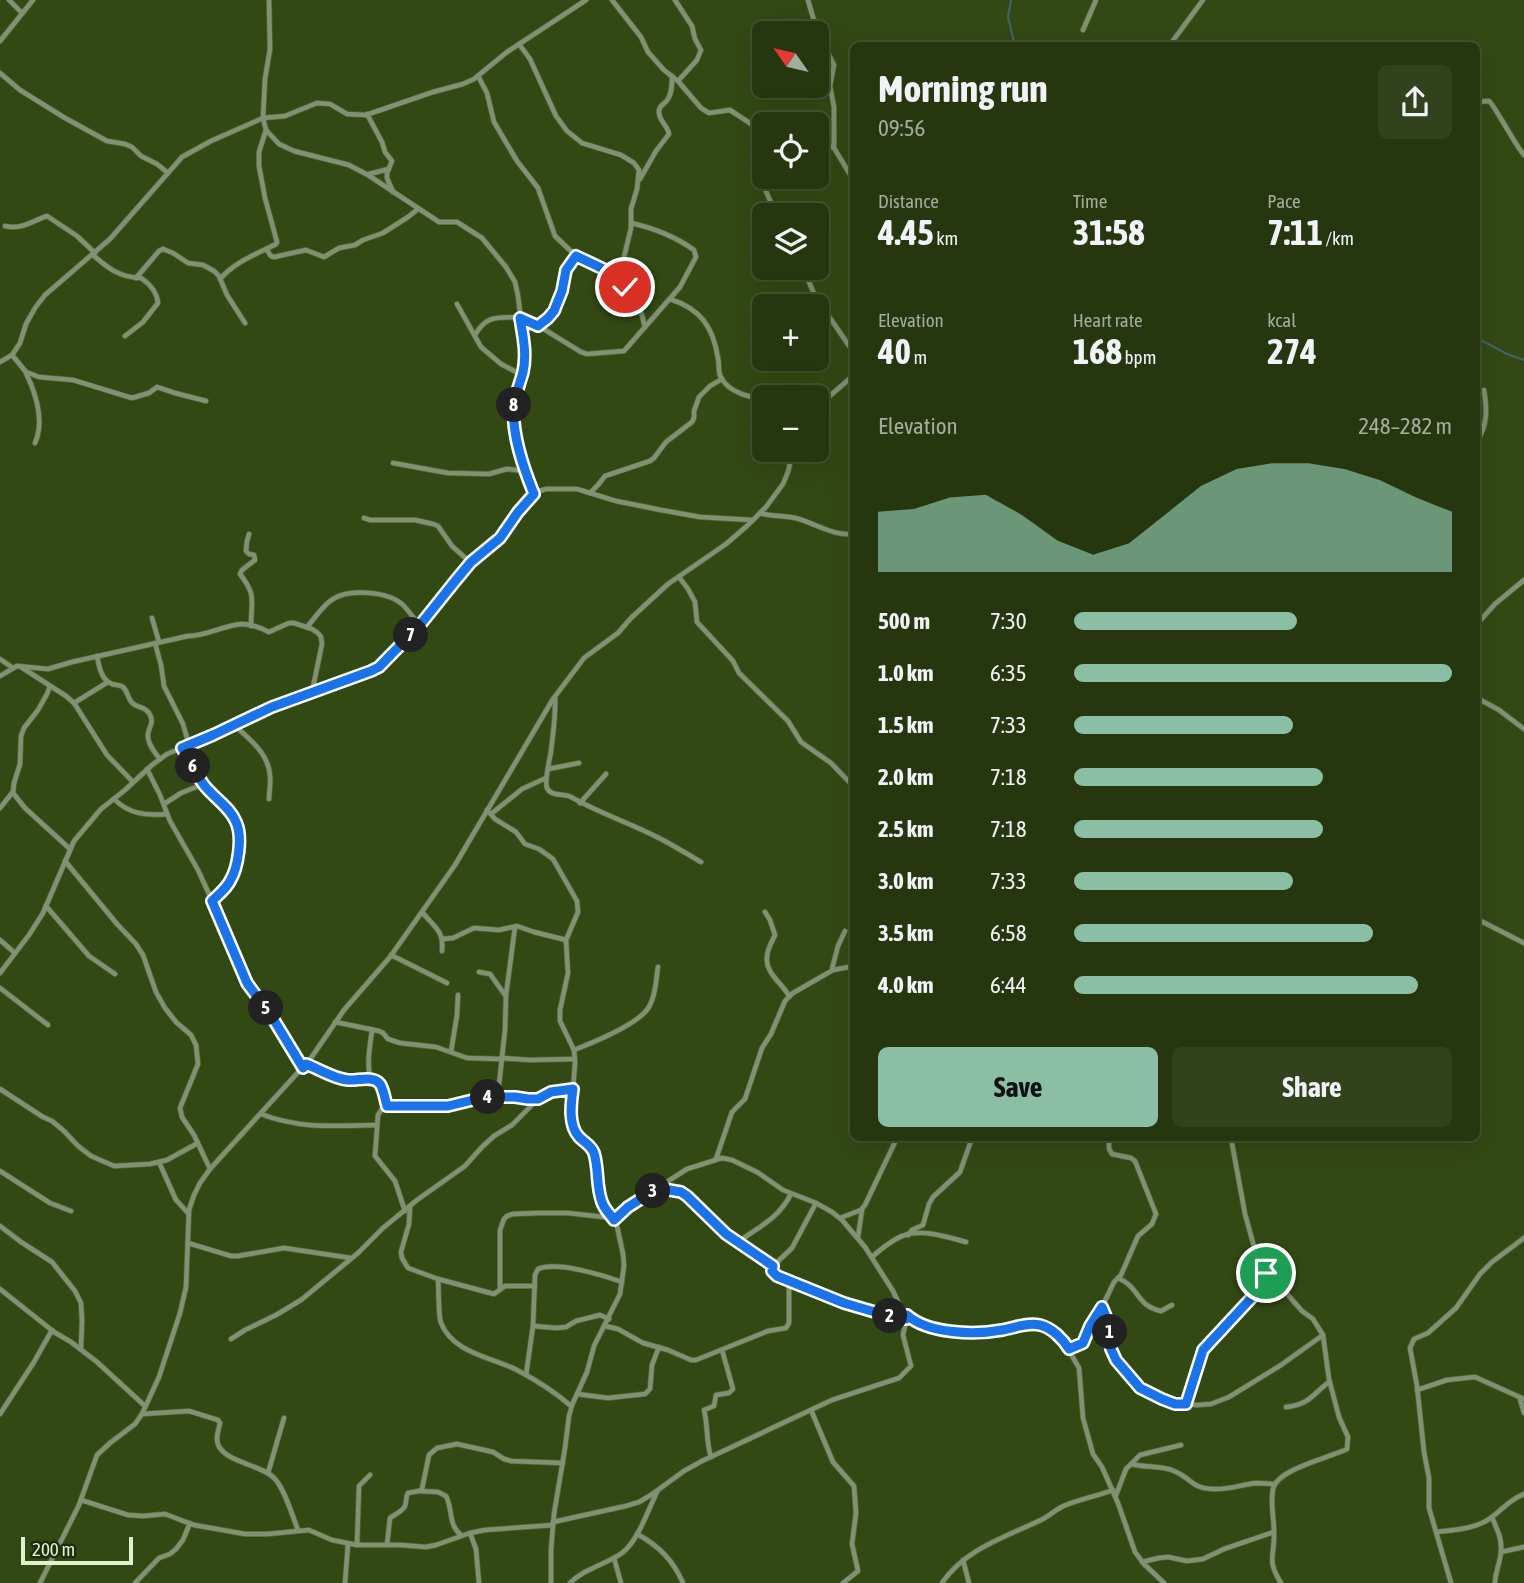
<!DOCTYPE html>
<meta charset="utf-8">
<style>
:root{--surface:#26370f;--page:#32421d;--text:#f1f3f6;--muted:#a4ac9e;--line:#42512f;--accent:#8abfa5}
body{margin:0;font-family:"Asap Condensed",sans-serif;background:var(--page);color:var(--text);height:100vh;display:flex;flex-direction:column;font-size:26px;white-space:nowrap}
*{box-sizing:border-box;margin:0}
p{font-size:23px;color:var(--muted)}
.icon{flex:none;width:38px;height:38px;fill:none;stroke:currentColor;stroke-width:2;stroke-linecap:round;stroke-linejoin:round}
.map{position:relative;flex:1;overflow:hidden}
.details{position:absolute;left:850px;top:42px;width:630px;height:1099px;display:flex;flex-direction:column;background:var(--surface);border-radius:10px;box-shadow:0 7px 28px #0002,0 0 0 2px var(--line)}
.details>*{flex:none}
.needle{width:46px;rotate:304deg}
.controls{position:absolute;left:752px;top:21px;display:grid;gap:14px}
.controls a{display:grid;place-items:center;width:77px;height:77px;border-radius:10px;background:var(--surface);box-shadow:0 7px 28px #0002,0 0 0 2px var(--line);font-size:35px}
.scale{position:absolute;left:21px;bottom:18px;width:112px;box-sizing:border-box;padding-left:7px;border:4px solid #dff2ce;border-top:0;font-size:19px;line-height:24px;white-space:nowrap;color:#dff2ce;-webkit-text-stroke:5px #1f2d0f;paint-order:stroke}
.pin{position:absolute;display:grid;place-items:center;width:60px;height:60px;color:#fff;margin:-30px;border:4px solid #fff;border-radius:50%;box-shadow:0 2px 7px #0007}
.km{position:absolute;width:35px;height:35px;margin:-18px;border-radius:50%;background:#222;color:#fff;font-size:19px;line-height:35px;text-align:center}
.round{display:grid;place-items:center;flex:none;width:74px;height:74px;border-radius:10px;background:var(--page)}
.head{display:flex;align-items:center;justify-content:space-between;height:119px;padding:0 28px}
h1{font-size:38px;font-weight:700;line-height:52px}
.stats{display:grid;grid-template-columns:repeat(3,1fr);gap:10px;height:119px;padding:7px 28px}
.stats div{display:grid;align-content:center}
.stats b{font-size:35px;font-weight:700}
.stats small{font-size:19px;font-weight:400}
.stats p{font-size:19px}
.chart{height:196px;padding:14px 28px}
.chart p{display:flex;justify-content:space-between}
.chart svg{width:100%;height:126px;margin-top:7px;fill:var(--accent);opacity:.7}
.action{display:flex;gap:14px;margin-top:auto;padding:14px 28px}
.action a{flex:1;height:80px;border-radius:10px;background:var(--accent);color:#111;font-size:28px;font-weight:700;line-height:80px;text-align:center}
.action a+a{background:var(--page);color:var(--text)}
ul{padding:0 28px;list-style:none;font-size:23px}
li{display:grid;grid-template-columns:112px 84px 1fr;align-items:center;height:52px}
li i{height:18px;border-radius:9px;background:var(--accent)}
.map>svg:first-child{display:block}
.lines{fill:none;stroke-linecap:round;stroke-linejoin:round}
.stream{stroke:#43626d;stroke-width:2}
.minor-casing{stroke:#526735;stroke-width:6}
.minor{stroke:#829173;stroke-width:4.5}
.route-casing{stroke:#fff;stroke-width:14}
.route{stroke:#1a73e8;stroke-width:9}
</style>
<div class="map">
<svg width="1524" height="1583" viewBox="0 0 1524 1583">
<rect width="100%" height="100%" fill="#334914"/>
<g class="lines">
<!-- stream -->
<g class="stream">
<path d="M1011 0 1008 17 1015 46"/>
<path d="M1477 338 1507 354 1524 360"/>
</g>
<!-- minor casing -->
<g class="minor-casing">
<g id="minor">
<path d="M9 0 22 13"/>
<path d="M612 0 641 37 648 52 664 70 678 81 701 108 709 113 730 110 765 133"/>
<path d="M675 0 692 26 695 39 701 50 697 60 678 81"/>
<path d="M808 0 817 31 834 65 830 86 834 107V148L854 181"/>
<path d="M1083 30 1096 0"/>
<path d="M0 41 33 0"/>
<path d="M519 44 530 59 556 116 567 131 582 143 621 155 634 163 639 170 637 189 631 209V228L619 278"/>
<path d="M1169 46 1203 0"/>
<path d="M0 73 20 90 65 118 107 141 125 144 132 147 141 156 157 164 168 173"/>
<path d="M478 76 487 93 494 122 517 161 538 188 555 236 576 256 614 274 620 280 641 312 645 327"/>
<path d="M1477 103C1479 102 1486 101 1489 101 1493 103 1517 148 1524 155"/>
<path d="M367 114 382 142 385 152 392 161 387 173V178L393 192"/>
<path d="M266 130 279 144 294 151 349 165 368 175 439 222H457L482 238 506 267 515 282 518 296 524 345V369L514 402 515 428 527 477 534 494"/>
<path d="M817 136C824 138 828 145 834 148"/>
<path d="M765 137C752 166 764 189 777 215"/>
<path d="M369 174 389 169"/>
<path d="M640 179 656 151 669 134C668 126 660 122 659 113 658 106 664 105 668 99 672 93 672 84 672 76"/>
<path d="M5 226C22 230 32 221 47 216L77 236 95 253"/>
<path d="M266 249 271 256 274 257 306 250 324 257 339 248 355 245 363 240 383 233 408 217 418 209"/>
<path d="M93 255C109 269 119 277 141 278 150 284 157 292 158 303L143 322 125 336"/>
<path d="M803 268 815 296 854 353"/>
<path d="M136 278 159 251 163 249 173 253 188 263 203 265 214 271 219 276 227 295 245 323"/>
<path d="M220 279C236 261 255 255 276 244L277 242 265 198 259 166V152L266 130 263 118 265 79 270 49 269 0"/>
<path d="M670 299C701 309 713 327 718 358 720 366 717 373 722 379 730 393 750 397 765 400"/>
<path d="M457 304 481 347 501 364 522 375"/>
<path d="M520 318 542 328 581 352 587 354 624 351 680 287 696 257 694 250C676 237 653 228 631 223"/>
<path d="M539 326 548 319 554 311 562 291 566 269 576 256"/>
<path d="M475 335C487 314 498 318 520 317"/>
<path d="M12 355 26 372 39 377 73 380 132 398 149 393 157 387 175 393 206 401"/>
<path d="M0 362 12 355 20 343 26 324 35 308 45 295 110 239 182 157 211 141 263 118 285 116 317 103 330 104 347 114 366 115 433 92 463 84 474 79 507 52 586 0"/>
<path d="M26 373C36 394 45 421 35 443"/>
<path d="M817 407 854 375"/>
<path d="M1477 441C1488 425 1487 408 1484 390"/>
<path d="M393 463 448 473 489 474 507 469 525 471"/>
<path d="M590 493 598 485 605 476 650 461 654 458 666 442 692 422 694 418V411L699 397 710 386 722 379"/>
<path d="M760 513C772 517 786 515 799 519 818 525 834 536 854 534"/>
<path d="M364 518 370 520H415L433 524 438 526 452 546 471 563"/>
<path d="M249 534 247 541 246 551 249 554 254 555 255 560 242 570 240 574C257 596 251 600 251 626"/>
<path d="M679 577 688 589 695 602 697 622 733 661 739 673 788 721 801 742 831 763 854 787"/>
<path d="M152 618 159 642"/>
<path d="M1477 624 1495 604 1524 580"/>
<path d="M307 627C315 618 323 605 333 599 350 588 388 592 402 604 409 611 414 619 420 625"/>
<path d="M155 643 161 665 164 686 183 724 189 745"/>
<path d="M97 656C99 666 101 680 112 684 115 685 120 685 123 687 129 692 127 701 135 705 141 708 145 707 149 713 155 722 149 726 148 734 147 743 154 752 160 759"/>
<path d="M0 659 13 668"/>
<path d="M21 667 66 696 74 703 107 755 133 782"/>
<path d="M0 676 17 666 48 669 72 662 188 636C207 636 224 625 242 624 252 624 261 628 269 632L289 623H294L312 629 318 633 321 637 322 644 312 692"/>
<path d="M50 686 47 694 38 710 24 728 21 736 20 764 14 783 13 793 25 808 70 849"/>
<path d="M555 697C556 715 553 733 551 751 550 759 544 781 547 788 551 797 564 793 571 797 599 813 630 823 659 838 673 845 687 854 701 862"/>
<path d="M1477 698 1499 710 1524 729"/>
<path d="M74 703 108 682"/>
<path d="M234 725C249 739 269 753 270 776 271 784 269 792 269 799"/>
<path d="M182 748C189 760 196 774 204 785 214 798 230 807 236 822 243 837 238 868 230 881 226 889 218 895 212 901"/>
<path d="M147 769 160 795 170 821 198 870 227 933 247 983 272 1017 303 1068"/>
<path d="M548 769 579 763"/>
<path d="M114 799C129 814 146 816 167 814"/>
<path d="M580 803 606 774"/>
<path d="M164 804 181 793 204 784"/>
<path d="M0 808 12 793"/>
<path d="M487 810 495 819 516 832 525 844 539 849 553 859 577 901 578 912 566 940 568 973 560 1010V1021L574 1050 575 1063 571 1116 576 1131 580 1138 589 1144 594 1153 599 1195 603 1206 613 1218 617 1226 623 1254 624 1266 620 1294 594 1346 587 1372 572 1405 569 1416 565 1448 554 1514 551 1550V1583"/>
<path d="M491 814 522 789 546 778"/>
<path d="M65 861 117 924 136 944 143 955 156 992 165 1008 176 1022 191 1035 196 1045 198 1064 180 1108 182 1117 194 1135 210 1169"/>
<path d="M46 906 89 956 115 974"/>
<path d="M422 912C434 927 444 930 442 951"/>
<path d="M765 912 770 920 775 935C772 942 767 949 767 957 765 973 782 983 789 996"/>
<path d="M1477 919 1524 943"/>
<path d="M443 939 453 938 474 928 499 930 517 926 534 932 566 940"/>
<path d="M0 940 15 953"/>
<path d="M391 955 447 983"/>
<path d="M832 969 838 946 845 931"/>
<path d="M479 972 490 974 505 995"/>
<path d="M0 973 29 935 43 913 74 841 101 809 125 790 152 765 167 754 213 735 272 707 332 684 360 676 379 667 431 614 471 563 500 538 525 503 536 492 546 489H577L616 501 661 510 700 517 752 520"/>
<path d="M0 988 48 1025"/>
<path d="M335 1022 379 1031 383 1033 388 1039 400 1043 436 1047 467 1058 501 1059"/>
<path d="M372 1030C370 1047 366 1064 371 1080 384 1083 383 1095 386 1106"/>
<path d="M574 1050C592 1043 642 1023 650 1005 656 994 656 979 658 967"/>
<path d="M451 1052 457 1015 458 995"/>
<path d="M501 1058 530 1060 575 1059"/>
<path d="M306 1064 343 1079 351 1081 371 1079"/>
<path d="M0 1089 43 1117 52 1121 64 1131 78 1146 91 1156 114 1166 150 1164 167 1160 198 1143"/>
<path d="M495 1097 499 1085 505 1030 506 995 515 927"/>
<path d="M261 1114C298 1129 338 1126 377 1125"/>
<path d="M1231 1138 1245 1214 1253 1243 1261 1264 1267 1273 1274 1279 1302 1311 1313 1319 1323 1335 1329 1379 1339 1417 1348 1437 1347 1449C1329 1458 1277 1469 1273 1489 1270 1502 1274 1518 1274 1532 1275 1557 1266 1559 1281 1583"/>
<path d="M716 1159 732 1112 745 1099 762 1048 771 1034 785 1001 793 993 833 970 854 966"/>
<path d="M159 1162 176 1200 188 1213"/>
<path d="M0 1171 50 1203 71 1211"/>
<path d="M659 1188 681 1192 687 1196 726 1234 773 1266"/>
<path d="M816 1203 792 1248 772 1267 775 1274 844 1303 906 1319"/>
<path d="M410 1207 409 1224 401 1252 402 1258 408 1268 438 1279 494 1294 505 1286H535"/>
<path d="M405 1211 395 1181 375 1156 378 1115 384 1106H448L485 1097H515L528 1099H538"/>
<path d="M840 1218 861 1210 865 1205 897 1138"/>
<path d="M614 1220 628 1207 687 1169 722 1158 732 1160 757 1172 783 1190 816 1203 832 1212 842 1220 865 1247 893 1291 901 1308 908 1316 915 1321 927 1326 968 1333 990 1332 1029 1324 1041 1326 1048 1329 1064 1342 1079 1368 1083 1418 1093 1454 1102 1467 1118 1503 1135 1552 1144 1564 1164 1583"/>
<path d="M0 1226 21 1242 52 1262 75 1291 81 1303 82 1321 81 1349"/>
<path d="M908 1235 912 1230 923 1225 929 1204 933 1197 960 1172 972 1138"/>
<path d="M858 1237 862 1210"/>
<path d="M738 1242C760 1226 778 1219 791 1194"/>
<path d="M188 1243 231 1256H238L284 1248 351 1258"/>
<path d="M872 1257C881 1249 893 1239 905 1235 924 1229 947 1237 966 1242"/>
<path d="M1118 1278C1140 1287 1135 1305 1161 1311L1172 1305"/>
<path d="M438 1279C439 1290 438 1314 441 1323 453 1353 491 1357 517 1370 536 1380 555 1392 571 1406"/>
<path d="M500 1288V1230L504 1219 507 1216 513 1214 539 1213H568L613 1218"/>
<path d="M0 1289 54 1332 71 1342 97 1362 145 1406"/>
<path d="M1102 1307 1107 1319 1111 1349 1116 1360 1140 1388 1148 1393 1175 1404 1197 1405 1211 1404 1229 1397 1281 1365 1323 1335"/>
<path d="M533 1326 557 1328 566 1327 576 1321 600 1315 609 1319"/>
<path d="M605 1326 618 1329 643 1343 668 1350 691 1360H696L768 1331 786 1328 789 1323V1280"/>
<path d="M231 1339 245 1330 276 1315 301 1300 358 1253 383 1228 417 1200 465 1166 482 1147 494 1136 512 1125 538 1099 551 1092 573 1089"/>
<path d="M1069 1349 1083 1343 1090 1326 1102 1307 1114 1282 1121 1275 1138 1236 1152 1224 1156 1214 1135 1161 1131 1158 1112 1154 1109 1149V1138"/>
<path d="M526 1375 533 1326 535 1275 538 1269C557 1261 602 1275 622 1282"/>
<path d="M1417 1390 1447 1380 1475 1377 1524 1399"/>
<path d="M577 1394 608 1398 645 1394 650 1389 652 1365 659 1347"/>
<path d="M1520 1399 1524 1413"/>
<path d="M1186 1404 1203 1350 1255 1294 1272 1277"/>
<path d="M1286 1407C1309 1405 1313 1394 1329 1382"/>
<path d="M811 1410 833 1462 854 1486 856 1513 852 1544 858 1571 843 1583"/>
<path d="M0 1414 34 1362 52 1330"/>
<path d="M142 1414 189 1411 218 1420 220 1423C219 1428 217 1434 217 1439 217 1462 263 1464 275 1479 285 1490 292 1515 298 1530"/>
<path d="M711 1457C706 1442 708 1425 704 1410L714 1406 716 1395 729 1393 733 1389 722 1350"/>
<path d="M1131 1464C1145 1468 1161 1465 1174 1471 1192 1478 1190 1488 1213 1489 1229 1490 1243 1484 1257 1483 1263 1483 1269 1484 1274 1484"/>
<path d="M268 1473 284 1418"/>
<path d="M419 1491 438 1492 446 1496C453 1509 448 1525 461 1535"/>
<path d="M1116 1495 1126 1469 1140 1455 1181 1445"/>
<path d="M81 1500 128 1515 143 1516 165 1514 194 1525 245 1534H268L309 1530 332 1540 357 1545H401L426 1547 436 1545 470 1533 485 1530 553 1525"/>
<path d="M1492 1517C1496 1528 1502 1537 1501 1550 1501 1561 1495 1572 1495 1583"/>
<path d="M553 1522 626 1506 639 1502 651 1495 684 1471 702 1461 832 1400 899 1378 911 1366 903 1335 907 1316"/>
<path d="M1436 1532C1454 1530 1477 1529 1492 1517 1504 1508 1509 1500 1524 1494"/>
<path d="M470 1533 476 1549 479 1583"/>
<path d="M637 1534C659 1546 673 1560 683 1583"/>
<path d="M357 1545 359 1486 370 1475"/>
<path d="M387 1545 390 1518C395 1514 402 1512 405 1506 407 1501 405 1498 408 1493L419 1491 422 1489 429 1455 437 1448 457 1444 493 1452 504 1459 511 1461 563 1463"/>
<path d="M1501 1552 1524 1547"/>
<path d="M614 1558 621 1583"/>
<path d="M963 1560 969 1583"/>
<path d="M1142 1562 1159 1558 1168 1557 1187 1561 1203 1559 1224 1549 1274 1532"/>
<path d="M40 1583 79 1505 97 1455 110 1443 135 1424 142 1414 159 1377 180 1313 186 1287 189 1210 194 1195 200 1183 210 1169 311 1058 344 1010 390 957 455 865 553 699 584 658 618 633 631 618 668 584 726 544 748 525 766 507 783 484 788 472 793 450"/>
<path d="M135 1583 159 1558 170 1554 176 1549 183 1540 190 1523"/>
<path d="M345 1583 348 1544"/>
<path d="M570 1583C585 1568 605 1565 622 1553 638 1541 648 1510 657 1492"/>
<path d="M942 1583C966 1548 1006 1537 1043 1519 1051 1515 1057 1508 1066 1505 1081 1499 1097 1496 1113 1490"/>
<path d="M1451 1583 1429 1508V1478L1424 1452 1417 1386 1410 1348 1414 1339 1428 1333 1456 1308 1480 1274 1492 1262 1524 1238"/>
</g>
</g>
<!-- minor -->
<use href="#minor" class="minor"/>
</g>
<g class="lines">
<!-- route casing -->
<g class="route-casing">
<path id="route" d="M625 287 614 274 576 256 566 270 562 291 554 311 548 318 538 326 520 318C523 336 527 354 523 372 520 383 516 393 514 404 511 433 523 467 534 494L518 512 500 538 471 562 456 580 420 625 379 667 371 671 272 707 213 735 182 748C189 760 196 774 204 785 214 798 230 807 236 822 243 837 238 868 230 881 226 889 218 895 212 901L247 983 272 1017 303 1068 306 1064C319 1069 334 1079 348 1080 358 1081 373 1075 380 1084 384 1090 385 1100 387 1106H448L485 1097H515L528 1099H538L551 1092 573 1089C571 1104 568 1125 579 1137 585 1143 591 1145 594 1153 599 1169 596 1187 602 1202 604 1209 610 1214 614 1220L628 1207 658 1188 681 1192 687 1196 726 1234 773 1266 772 1271 777 1276 844 1303 892 1317 906 1319 907 1315C928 1334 975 1335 1002 1330 1014 1328 1027 1322 1040 1325 1052 1328 1063 1339 1069 1349L1083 1343 1090 1326 1102 1307 1107 1319 1111 1349 1116 1360 1140 1388 1162 1399 1175 1404H1186L1203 1350 1255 1294 1272 1277 1266 1273"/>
</g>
<!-- route -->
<use href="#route" class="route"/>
</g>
</svg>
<div class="controls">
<a><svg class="needle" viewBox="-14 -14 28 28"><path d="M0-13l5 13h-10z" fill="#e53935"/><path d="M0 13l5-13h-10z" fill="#a4ac9e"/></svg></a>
<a><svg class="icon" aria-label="locate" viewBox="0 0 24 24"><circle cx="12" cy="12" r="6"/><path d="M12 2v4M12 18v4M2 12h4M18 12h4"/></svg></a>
<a><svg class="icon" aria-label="layers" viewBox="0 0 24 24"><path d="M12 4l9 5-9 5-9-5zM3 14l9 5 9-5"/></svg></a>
<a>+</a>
<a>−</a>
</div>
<div class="scale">200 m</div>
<div class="pin" style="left:1266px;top:1273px;background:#1e9e55"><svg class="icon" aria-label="arrive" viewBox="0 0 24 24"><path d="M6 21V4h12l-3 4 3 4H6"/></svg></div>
<div class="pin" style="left:625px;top:287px;background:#d93025"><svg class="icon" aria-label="check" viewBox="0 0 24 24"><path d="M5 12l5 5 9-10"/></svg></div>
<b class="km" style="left:1110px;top:1332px">1</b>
<b class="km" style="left:890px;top:1316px">2</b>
<b class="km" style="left:653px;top:1191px">3</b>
<b class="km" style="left:488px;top:1097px">4</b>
<b class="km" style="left:266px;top:1008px">5</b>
<b class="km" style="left:193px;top:766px">6</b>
<b class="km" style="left:411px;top:635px">7</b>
<b class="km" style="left:514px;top:405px">8</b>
<section class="details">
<div class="head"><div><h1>Morning run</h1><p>09:56</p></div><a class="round"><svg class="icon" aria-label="share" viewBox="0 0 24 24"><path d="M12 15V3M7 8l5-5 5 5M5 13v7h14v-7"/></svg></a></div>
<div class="stats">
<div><p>Distance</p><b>4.45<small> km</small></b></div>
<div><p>Time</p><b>31:58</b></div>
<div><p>Pace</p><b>7:11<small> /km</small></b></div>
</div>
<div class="stats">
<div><p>Elevation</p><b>40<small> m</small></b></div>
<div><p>Heart rate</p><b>168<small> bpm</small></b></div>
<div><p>kcal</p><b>274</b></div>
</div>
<div class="chart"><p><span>Elevation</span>248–282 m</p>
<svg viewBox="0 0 160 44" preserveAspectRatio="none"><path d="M0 44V23L10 22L20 18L30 17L40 24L50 33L60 38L70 34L80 24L90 14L100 8L110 6L120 6L130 8L140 12L150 18L160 23V44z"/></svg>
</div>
<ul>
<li><b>500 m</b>7:30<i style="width:59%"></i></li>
<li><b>1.0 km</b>6:35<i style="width:100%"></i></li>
<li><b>1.5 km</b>7:33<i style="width:58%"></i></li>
<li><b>2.0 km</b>7:18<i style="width:66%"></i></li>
<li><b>2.5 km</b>7:18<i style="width:66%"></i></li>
<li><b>3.0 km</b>7:33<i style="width:58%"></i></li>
<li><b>3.5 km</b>6:58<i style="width:79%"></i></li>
<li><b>4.0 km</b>6:44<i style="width:91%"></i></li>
</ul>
<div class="action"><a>Save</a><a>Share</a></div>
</section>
</div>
